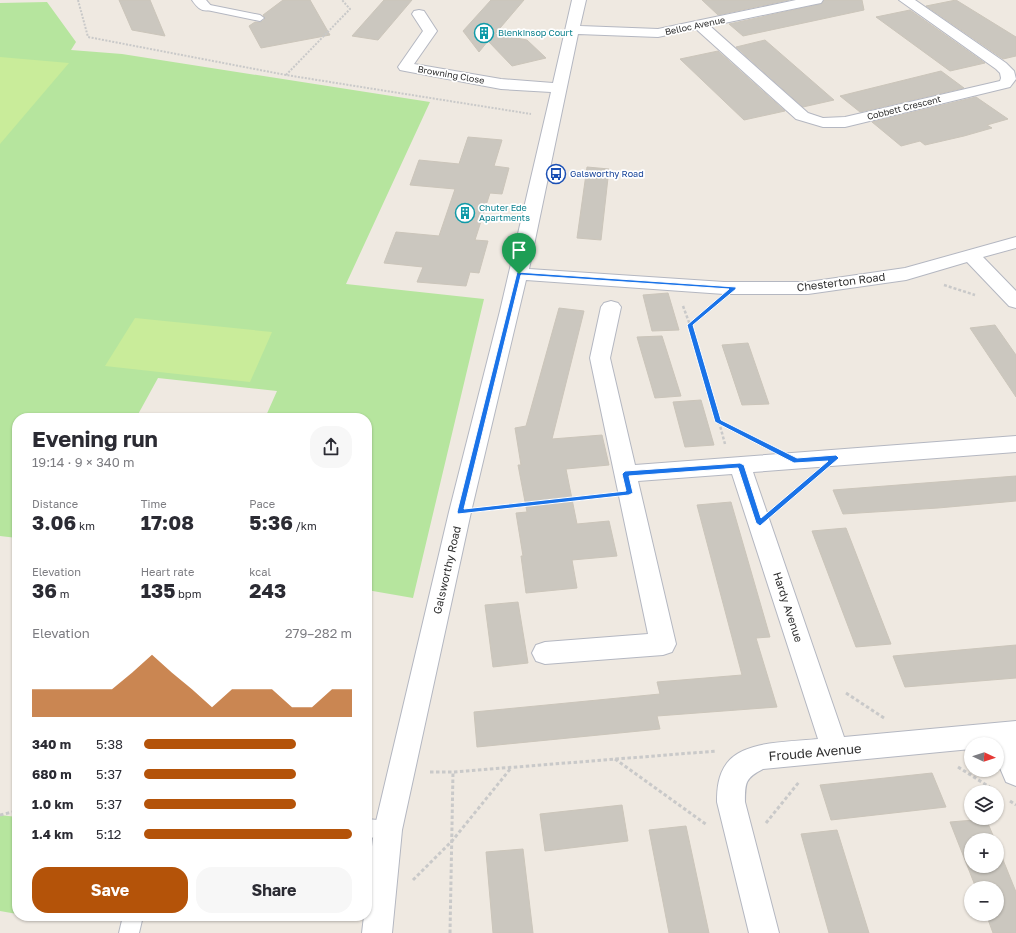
<!DOCTYPE html>
<meta charset="utf-8">
<style>
:root{--surface:#fff;--page:#f7f7f7;--text:#2b2b33;--muted:#7c7c81;--accent:#b45309}
body{margin:0;font-family:"Golos Text",sans-serif;background:var(--page);color:var(--text);height:100vh;display:flex;flex-direction:column;font-size:15px;white-space:nowrap}
*{box-sizing:border-box;margin:0}
p{font-size:13px;color:var(--muted)}
.icon{flex:none;width:22px;height:22px;fill:none;stroke:currentColor;stroke-width:2;stroke-linecap:round;stroke-linejoin:round}
.map{position:relative;flex:1;overflow:hidden}
.side{position:absolute;left:12px;top:413px;width:360px;height:508px;display:flex;flex-direction:column;background:var(--surface);border-radius:16px;box-shadow:0 1px 3px #0004}
.side>*{flex:none}
.needle{width:26px;rotate:94deg}
.buttons{position:absolute;left:964px;top:737px;display:grid;gap:8px}
.buttons a{display:grid;place-items:center;width:40px;height:40px;border-radius:50%;background:var(--surface);box-shadow:0 1px 3px #0004;font-size:20px}
.pin{position:absolute;display:grid;place-items:center;width:34px;height:34px;color:#fff;margin:-41px -17px;border-radius:50% 50% 50% 0;rotate:-45deg;box-shadow:0 0 4px #0007}
.pin .icon{rotate:45deg}
.round{display:grid;place-items:center;flex:none;width:42px;height:42px;border-radius:16px;background:var(--page)}
.overview{display:flex;align-items:center;justify-content:space-between;height:68px;padding:0 20px}
h1{font-size:22px;font-weight:700;line-height:30px}
.metrics{display:grid;grid-template-columns:repeat(3,1fr);gap:6px;height:68px;padding:4px 20px}
.metrics div{display:grid;align-content:center}
.metrics b{font-size:20px;font-weight:700}
.metrics small{font-size:11px;font-weight:400}
.metrics p{font-size:11px}
.chart{height:112px;padding:8px 20px}
.chart p{display:flex;justify-content:space-between}
.chart svg{width:100%;height:72px;margin-top:4px;fill:var(--accent);opacity:.7}
.action{display:flex;gap:8px;margin-top:auto;padding:8px 20px}
.action a{flex:1;height:46px;border-radius:16px;background:var(--accent);color:#fff;font-size:16px;font-weight:700;line-height:46px;text-align:center}
.action a+a{background:var(--page);color:var(--text)}
ul{padding:0 20px;list-style:none;font-size:13px}
li{display:grid;grid-template-columns:64px 48px 1fr;align-items:center;height:30px}
li i{height:10px;border-radius:5px;background:var(--accent)}
.map>svg:first-child{display:block}
.green{fill:#b6e59e}
.pitch{fill:#c9ec9a}
.building{fill:#cbc7bf;stroke:#cbc5ba}
.lines{fill:none;stroke-linecap:round;stroke-linejoin:round}
.lane-casing{stroke:#b4b7c1;stroke-width:2}
.street-casing{stroke:#b4b7c1;stroke-width:2}
.path-far2{stroke:#c9c9c9;stroke-width:2;stroke-dasharray:2 1.5;stroke-linecap:butt}
.path-far1{stroke:#c9c9c9;stroke-width:2.5;stroke-dasharray:3 2;stroke-linecap:butt}
.path{stroke:#c9c9c9;stroke-width:3;stroke-dasharray:3.5 2.5;stroke-linecap:butt}
.lane{fill:#fff;fill-rule:evenodd}
.street{fill:#fff;fill-rule:evenodd}
.route{fill:#1a73e8;stroke:#fff;fill-rule:evenodd}
.labels{text-anchor:middle;stroke-width:3.5;stroke-linejoin:round;paint-order:stroke}
.far-street-label{font-size:9px;fill:#2e2e2e;stroke:#fff}
.far-culture-label{font-size:9px;fill:#0d838f;stroke:#fff;text-anchor:start}
.far-transit-label{font-size:9px;fill:#164399;stroke:#fff;text-anchor:start}
.street-label{font-size:11px;fill:#2e2e2e;stroke:#fff}
.near-street-label{font-size:13px;fill:#2e2e2e;stroke:#fff}
</style>
<div class="map">
<svg width="1016" height="933" viewBox="0 0 1016 933">
<rect width="100%" height="100%" fill="#efe9e1"/>
<!-- green -->
<g class="green">
<path d="M47 2 76 42 71 50 122 54 430 102 346 284 484 299 413 598 367 590V418H265L277 391 158 378 136 418H17V538L0 536V3Z"/>
<path d="M0 815 17 817V914L0 911Z"/>
</g>
<!-- pitch -->
<g class="pitch">
<path d="M0 57 69 63 0 144Z"/>
<path d="M135 318 272 332 250 382 105 366Z"/>
</g>
<!-- building -->
<g class="building">
<path d="M119 0H150L165 36 132 30Z"/>
<path d="M283 0H310L330 35 261 48 249 26 255 22H261L265 19 263 15Z"/>
<path d="M384 0H412L378 40 352 36Z"/>
<path d="M491 0H524L495 34 527 40 546 58 512 66 488 41 479 52 463 31Z"/>
<path d="M702 0H789L718 15Z"/>
<path d="M824 0H862L864 10 743 36 729 24 821 4Z"/>
<path d="M956 0 1016 37V56L1003 59 926 6Z"/>
<path d="M910 10 985 63 950 71 876 17Z"/>
<path d="M765 40 834 100 803 107 736 47Z"/>
<path d="M718 51 785 111 744 120 680 59Z"/>
<path d="M941 71 964 88 860 112 840 96Z"/>
<path d="M976 97 1008 119 987 125 992 128 964 136 925 145 920 141 901 146 872 122Z"/>
<path d="M468 137 502 140 494 166 509 168 502 194 490 193 475 240 488 241 479 273 470 272 466 286 417 282 423 267 384 263 396 232 439 236 455 189 410 185 419 160 459 164Z"/>
<path d="M587 167 609 169 601 240 577 238Z"/>
<path d="M668 293 679 330 652 331 643 295Z"/>
<path d="M559 308 584 311 552 439 602 435 609 465 566 469 577 524 609 521 617 556 572 560 577 588 526 593 521 556H523L516 513 527 512 518 465H521L515 428 526 426Z"/>
<path d="M995 325 1016 355V397L970 328Z"/>
<path d="M662 336 681 396 655 398 637 337Z"/>
<path d="M748 343 769 404 742 405 722 345Z"/>
<path d="M701 400 714 445 685 447 673 402Z"/>
<path d="M1016 476V501L938 508 843 514 833 490Z"/>
<path d="M731 502 770 637 756 638 777 707 657 716 660 729 477 747 474 712 660 694 657 682 742 675 697 505Z"/>
<path d="M846 528 891 644 856 647 812 531Z"/>
<path d="M518 602 528 663 493 667 485 605Z"/>
<path d="M1016 645V678L905 687 893 656Z"/>
<path d="M932 773 946 807 831 820 820 785Z"/>
<path d="M622 805 628 841 545 851 540 814Z"/>
<path d="M986 819 995 840H971V866H997V845L1016 892V933H993L986 914H997V888H976L950 822Z"/>
<path d="M686 826 709 933H669L649 830Z"/>
<path d="M837 830 869 933H829L801 834Z"/>
<path d="M523 849 533 933H493L486 852Z"/>
</g>
<g class="lines">
<!-- lane casing -->
<g class="lane-casing">
<g id="lane">
<path d="M205 4 260 15 264 18 260 21 202 9 201 7Z"/>
<path d="M367 819 388 821 394 824 397 830 394 836 388 839 367 837Z"/>
<path d="M123 916H143L139 933H119Z"/>
</g>
</g>
<!-- street casing -->
<g class="street-casing">
<g id="street">
<path d="M192 0H206L212 7 210 10C201 12 197 7 192 0Z"/>
<path d="M572 0H586L580 26 658 29 796 0H823L821 3 816 4 710 26 808 113 823 118 845 117 1000 81 1001 78 1000 73 996 69 899 0H915L1006 63 1014 71 1016 79 1010 87 845 127H823L796 119 696 29 658 37 578 34 529 269 724 282H808L905 268 1016 237V248L983 257 1016 291V308L1009 306 967 262 906 280 808 294H724L526 280 471 512 402 830 392 933H362L364 916H367V888L374 830 449 512 500 311 551 92 501 89 405 71 400 70 398 67 423 31 412 14 414 11 419 10 424 11 437 31 414 64 501 79 553 83Z"/>
<path d="M611 301 618 303 621 307 610 358 635 465 1016 436V452L753 472 844 737 1016 721V786L1006 782 997 761V744H971V749L763 769C745 778 745 783 745 802L779 933H749L717 802C717 789 718 775 727 763 744 740 792 742 818 739L732 474 638 481 676 644 672 652 663 655 545 664 536 661 532 653 536 645 545 642 648 634 590 358 601 307 604 303Z"/>
</g>
</g>
<!-- path-far2 -->
<g class="path-far2">
<path d="M78 0 88 37 286 75 531 114"/>
<path d="M286 75 350 9 342 0"/>
</g>
<!-- path-far1 -->
<g class="path-far1">
<path d="M944 285 975 295"/>
<path d="M683 306 690 325"/>
<path d="M709 309 690 325 719 421 755 440"/>
<path d="M719 422 725 444"/>
<path d="M780 506 805 484"/>
<path d="M487 509 603 496"/>
</g>
<!-- path -->
<g class="path">
<path d="M846 693 884 718"/>
<path d="M615 759 707 825"/>
<path d="M958 767 991 788"/>
<path d="M430 772H453"/>
<path d="M1010 801 1016 805"/>
<path d="M0 815 17 811"/>
<path d="M766 823 799 782"/>
<path d="M413 880 452 841 511 768"/>
<path d="M450 933 453 772 717 751"/>
</g>
<!-- lane -->
<use href="#lane" class="lane"/>
<!-- street -->
<use href="#street" class="street"/>
</g>
<!-- route -->
<path class="route" d="M517 272 736 287V289L693 325 721 420 797 458 836 455 839 458 838 459 760 526 756 523 738 468 629 476 633 493 629 495 458 514 457 512ZM521 275 729 289 687 325 715 422 794 463 828 461 761 518 744 465 740 463 625 471 622 474 626 491 464 509Z"/>
<!-- icons -->
<defs>
<g id="building-ring" transform="scale(1)"><circle r="9.5" fill="#fff" stroke="#0f9aa8" stroke-width="1.5"/><path d="M-4-6H4V6H1V3H-1V6H-4ZM-2.5-4.3h1.7v1.8h-1.7ZM.8-4.3h1.7v1.8H.8ZM-2.5-1h1.7V.8h-1.7ZM.8-1h1.7V.8H.8Z" fill="#0f9aa8"/></g>
<g id="bus-ring" transform="scale(1)"><circle r="9.5" fill="#fff" stroke="#1a4fb4" stroke-width="1.5"/><path d="M-5-6H5V4H4V6H2V4H-2V6H-4V4H-5ZM-3.5-4V0h7V-4ZM-3.5 1.2v1.5H-2V1.2ZM2 1.2v1.5H3.5V1.2Z" fill="#1a4fb4"/></g>
</defs>
<g fill-rule="evenodd">
<use href="#building-ring" x="484" y="33"/>
<use href="#bus-ring" x="556" y="174"/>
<use href="#building-ring" x="465" y="213"/>
</g>
<g class="labels">
<!-- far-street labels -->
<g class="far-street-label">
<text transform="translate(695 26) rotate(-12)" y="3">Belloc Avenue</text>
<text transform="translate(451 75) rotate(10)" y="3">Browning Close</text>
<text transform="translate(904 108) rotate(-14)" y="3">Cobbett Crescent</text>
</g>
<!-- far-culture labels -->
<g class="far-culture-label">
<text x="498" y="36">Blenkinsop Court</text>
<text x="479" y="211">Chuter Ede<tspan x="479" dy="10">Apartments</tspan></text>
</g>
<!-- far-transit labels -->
<g class="far-transit-label">
<text x="570" y="177">Galsworthy Road</text>
</g>
<!-- street labels -->
<g class="street-label">
<text transform="translate(841 282) rotate(-7)" y="4">Chesterton Road</text>
<text transform="translate(447 570) rotate(-77)" y="4">Galsworthy Road</text>
<text transform="translate(788 607) rotate(72)" y="4">Hardy Avenue</text>
</g>
<!-- near-street labels -->
<g class="near-street-label">
<text transform="translate(815 752) rotate(-5)" y="5">Froude Avenue</text>
</g>
</g>
</svg>
<div class="buttons">
<a><svg class="needle" viewBox="-14 -14 28 28"><path d="M0-13l5 13h-10z" fill="#e53935"/><path d="M0 13l5-13h-10z" fill="#7c7c81"/></svg></a>
<a><svg class="icon" aria-label="layers" viewBox="0 0 24 24"><path d="M12 4l9 5-9 5-9-5zM3 14l9 5 9-5"/></svg></a>
<a>+</a>
<a>−</a>
</div>
<div class="pin" style="left:519px;top:274px;background:#1e9e55"><svg class="icon" aria-label="arrive" viewBox="0 0 24 24"><path d="M6 21V4h12l-3 4 3 4H6"/></svg></div>
<section class="side">
<div class="overview"><div><h1>Evening run</h1><p>19:14 · 9 × 340 m</p></div><a class="round"><svg class="icon" aria-label="share" viewBox="0 0 24 24"><path d="M12 15V3M7 8l5-5 5 5M5 13v7h14v-7"/></svg></a></div>
<div class="metrics">
<div><p>Distance</p><b>3.06<small> km</small></b></div>
<div><p>Time</p><b>17:08</b></div>
<div><p>Pace</p><b>5:36<small> /km</small></b></div>
</div>
<div class="metrics">
<div><p>Elevation</p><b>36<small> m</small></b></div>
<div><p>Heart rate</p><b>135<small> bpm</small></b></div>
<div><p>kcal</p><b>243</b></div>
</div>
<div class="chart"><p><span>Elevation</span>279–282 m</p>
<svg viewBox="0 0 160 44" preserveAspectRatio="none"><path d="M0 44V27L10 27L20 27L30 27L40 27L50 17L60 6L70 17L80 27L90 38L100 27L110 27L120 27L130 38L140 38L150 27L160 27V44z"/></svg>
</div>
<ul>
<li><b>340 m</b>5:38<i style="width:73%"></i></li>
<li><b>680 m</b>5:37<i style="width:73%"></i></li>
<li><b>1.0 km</b>5:37<i style="width:73%"></i></li>
<li><b>1.4 km</b>5:12<i style="width:100%"></i></li>
</ul>
<div class="action"><a>Save</a><a>Share</a></div>
</section>
</div>
